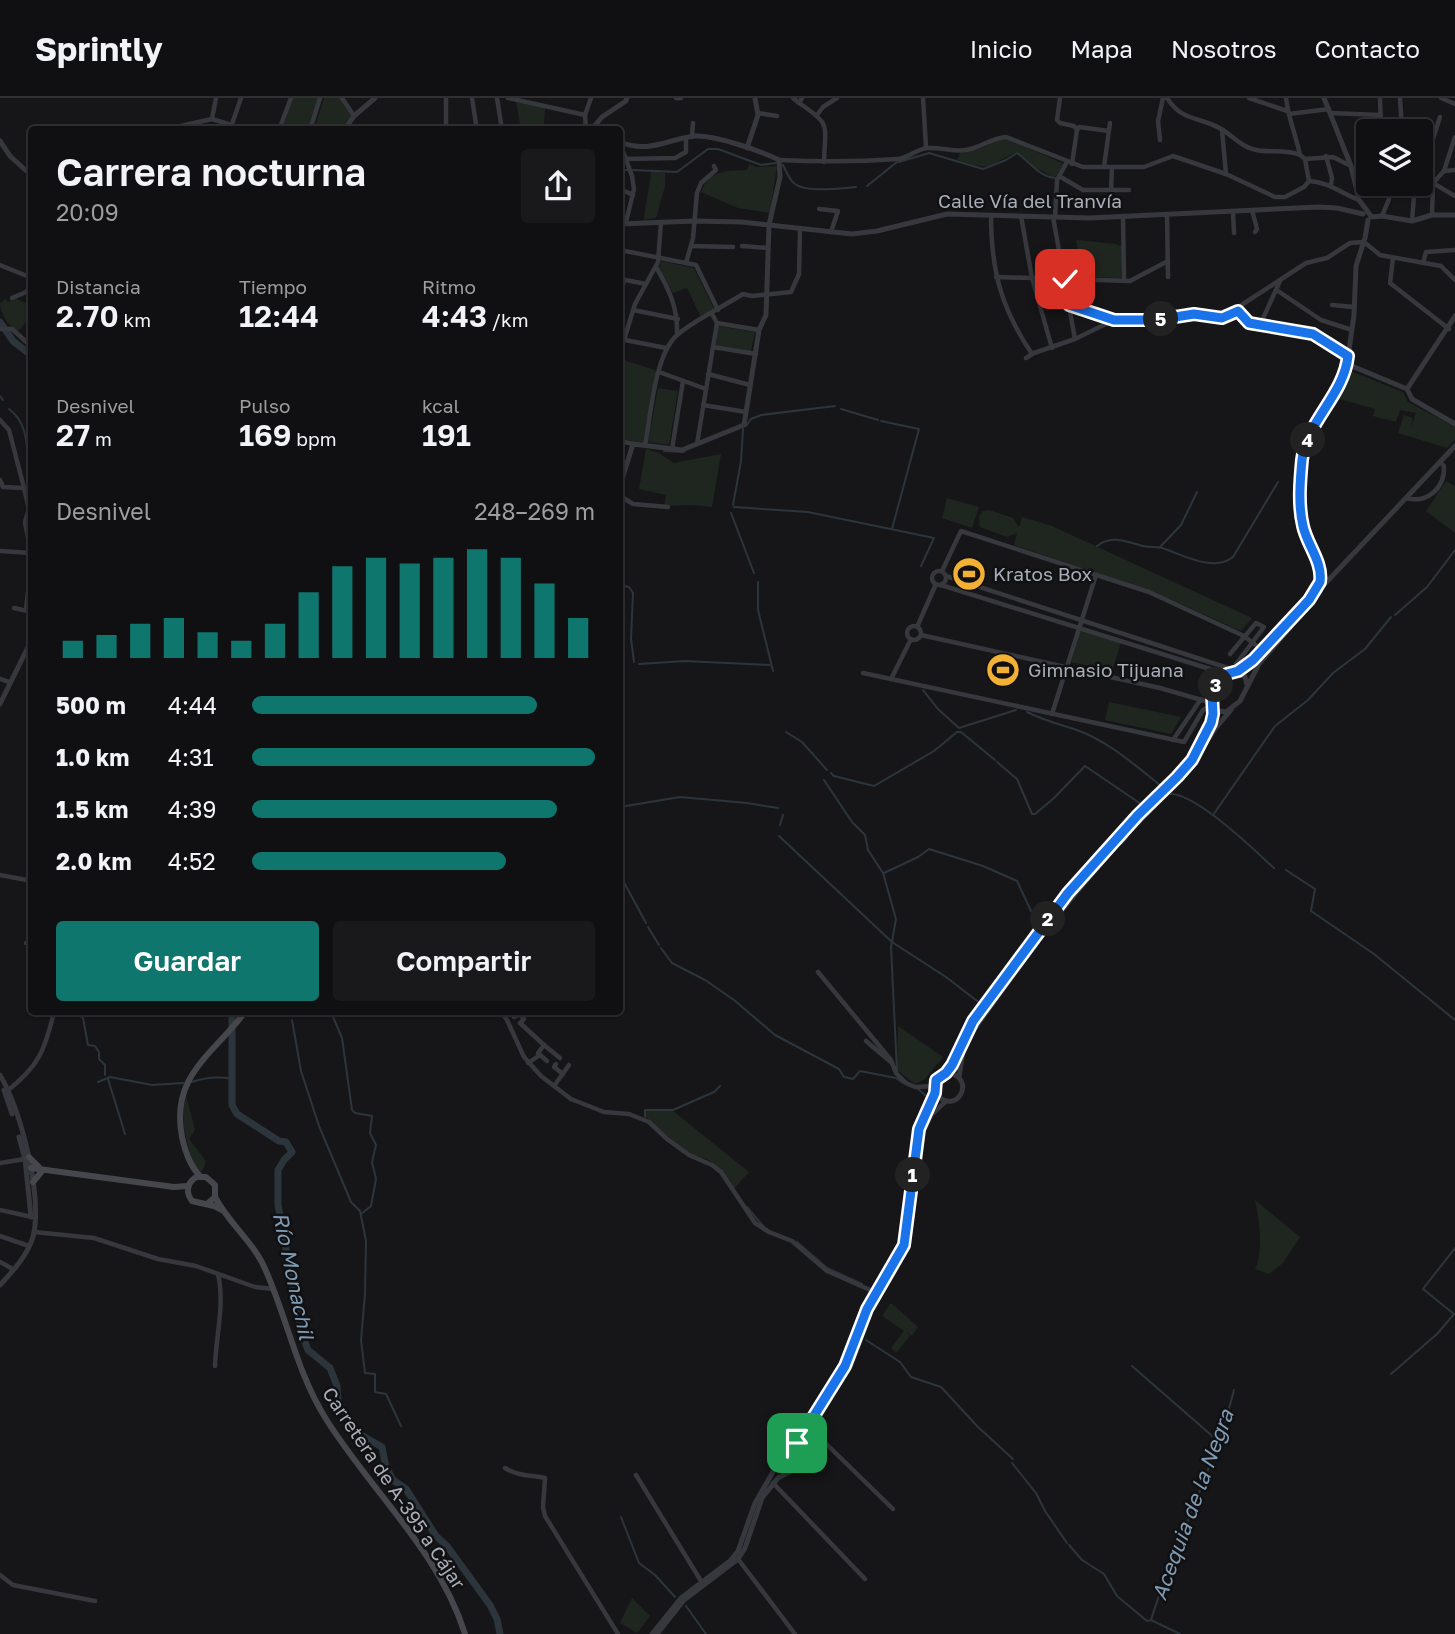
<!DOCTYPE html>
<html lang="es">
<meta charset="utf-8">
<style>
:root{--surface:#101012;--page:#19191b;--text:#f1f3f6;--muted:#9c9d9f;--line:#303032;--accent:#0f766e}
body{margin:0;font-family:"Golos Text",sans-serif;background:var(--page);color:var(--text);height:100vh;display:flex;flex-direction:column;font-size:26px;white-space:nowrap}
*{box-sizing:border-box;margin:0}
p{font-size:23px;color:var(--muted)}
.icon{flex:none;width:38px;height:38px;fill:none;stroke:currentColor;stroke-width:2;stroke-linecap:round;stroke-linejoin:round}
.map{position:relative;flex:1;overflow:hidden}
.details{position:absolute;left:28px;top:28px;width:595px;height:889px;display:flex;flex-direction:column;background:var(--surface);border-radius:7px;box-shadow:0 2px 5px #0004,0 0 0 2px var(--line)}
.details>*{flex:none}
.tools{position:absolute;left:1356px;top:21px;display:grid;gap:14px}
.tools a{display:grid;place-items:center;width:77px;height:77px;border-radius:7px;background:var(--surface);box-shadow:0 2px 5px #0004,0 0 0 2px var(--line);font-size:35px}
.pin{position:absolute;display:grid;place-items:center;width:60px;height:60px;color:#fff;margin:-30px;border-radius:14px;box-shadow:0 4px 10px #0006}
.km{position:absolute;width:35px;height:35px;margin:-18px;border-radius:50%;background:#222;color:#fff;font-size:19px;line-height:35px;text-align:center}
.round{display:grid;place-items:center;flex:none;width:74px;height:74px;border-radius:7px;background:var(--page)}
.headline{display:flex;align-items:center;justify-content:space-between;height:119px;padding:0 28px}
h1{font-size:38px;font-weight:600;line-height:52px}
.metrics{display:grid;grid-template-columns:repeat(3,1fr);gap:10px;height:119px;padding:7px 28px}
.metrics div{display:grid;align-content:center}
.metrics b{font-size:30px;font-weight:600}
.metrics small{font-size:19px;font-weight:400}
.metrics p{font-size:19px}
.chart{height:196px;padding:14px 28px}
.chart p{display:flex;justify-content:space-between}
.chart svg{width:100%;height:126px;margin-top:7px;stroke:var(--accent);stroke-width:6}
.button{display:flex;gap:14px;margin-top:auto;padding:14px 28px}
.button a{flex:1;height:80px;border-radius:7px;background:var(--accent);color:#fff;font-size:28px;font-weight:600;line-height:80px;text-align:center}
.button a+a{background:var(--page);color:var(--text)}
ul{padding:0 28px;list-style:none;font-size:23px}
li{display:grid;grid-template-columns:112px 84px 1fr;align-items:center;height:52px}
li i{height:18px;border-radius:9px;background:var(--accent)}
header{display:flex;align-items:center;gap:42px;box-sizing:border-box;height:98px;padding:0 35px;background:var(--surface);border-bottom:2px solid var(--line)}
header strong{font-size:33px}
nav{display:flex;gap:38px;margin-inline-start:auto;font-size:24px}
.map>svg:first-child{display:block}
.green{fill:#1e261f}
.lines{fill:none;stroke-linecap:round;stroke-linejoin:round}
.stream{stroke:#2c353c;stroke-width:2}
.river{stroke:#2c353c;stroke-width:7}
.minor{stroke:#37383d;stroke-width:4.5}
.tertiary{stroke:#37383d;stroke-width:5}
.secondary{stroke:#45474d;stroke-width:6}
.route-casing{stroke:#fff;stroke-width:14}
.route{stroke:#1a73e8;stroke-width:9}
.labels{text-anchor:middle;stroke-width:5;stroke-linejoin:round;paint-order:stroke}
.street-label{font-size:19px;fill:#a8adb8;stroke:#111113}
.poi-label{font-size:19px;fill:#a8adb8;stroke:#111113;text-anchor:start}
.water-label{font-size:21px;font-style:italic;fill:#7f9bb3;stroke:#111113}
</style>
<header>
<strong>Sprintly</strong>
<nav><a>Inicio</a><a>Mapa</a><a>Nosotros</a><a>Contacto</a></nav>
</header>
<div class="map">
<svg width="1455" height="1536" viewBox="0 0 1455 1536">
<rect width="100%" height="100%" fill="#161618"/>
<!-- green -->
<g class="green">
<path d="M293 0H318L309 31 282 32Z"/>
<path d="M324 0H340L351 18 340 31 314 32Z"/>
<path d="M516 4 545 10 544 26 530 31H521Z"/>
<path d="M1000 40 1014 44 1015 48V44L1064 66 1056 78 1053 79 1034 69 1017 54C986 67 994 74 957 62L960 55 986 48Z"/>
<path d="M749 66 757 69 777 68 770 115 738 110 701 94C709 72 727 73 747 72Z"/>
<path d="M651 73 665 75V88L656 120 644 122C645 105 650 90 651 73Z"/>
<path d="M1076 142 1116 146 1122 149 1121 180 1083 179Z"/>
<path d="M661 163 694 170 714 211 701 219 687 190 673 195 659 169Z"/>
<path d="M15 200 31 208V219L18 233C8 229 1 216 0 206L5 201 8 204Z"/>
<path d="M718 228 755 234 751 253 716 248Z"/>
<path d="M620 261 655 272 657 275 643 345 620 341Z"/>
<path d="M1348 272 1403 294 1408 304 1455 329V342L1447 350 1398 335 1404 317 1413 320 1411 330 1416 315 1400 312 1396 324 1373 318 1375 311 1336 300Z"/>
<path d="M658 290 678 293 669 347 648 344Z"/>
<path d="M646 351 659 355 674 365 721 356 712 409 692 407 664 408 666 397 639 391Z"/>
<path d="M1446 383 1455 388V435L1426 413Z"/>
<path d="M947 400 979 409 972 430 942 420Z"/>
<path d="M989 412 1013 420 1019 429 1022 419 1052 428 1252 520 1241 533 1149 492 1014 447 1017 435 1007 439 980 429 979 418 983 413Z"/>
<path d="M1081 532 1121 545 1112 573 1071 564Z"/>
<path d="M1109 604 1181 619 1171 636 1105 622Z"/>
<path d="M898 928 943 959 925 981 915 986 897 972Z"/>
<path d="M186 997 195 1032 189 1041 206 1063 202 1074 196 1071C186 1045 180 1024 186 997Z"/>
<path d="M644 1013H673L749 1074 734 1091C728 1082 722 1072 713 1065 707 1060 700 1060 693 1057 676 1050 649 1030 644 1013Z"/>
<path d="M1255 1102 1300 1139 1283 1165 1269 1176 1255 1171C1264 1154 1259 1120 1255 1102Z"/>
<path d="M891 1205 918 1229 912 1238 906 1234 910 1238 896 1255 891 1250 904 1233 882 1218Z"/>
<path d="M632 1500 650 1518 637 1535 620 1525Z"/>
</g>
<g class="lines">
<!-- stream -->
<g class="stream">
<path d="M899 64 929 55 983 71 1006 62 1017 55C1030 64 1039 79 1056 80"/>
<path d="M783 67C786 73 789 82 795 86 806 95 842 90 856 89"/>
<path d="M620 72H627"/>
<path d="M633 72 677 74 708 51H718L761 67 776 65"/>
<path d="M867 88 897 64"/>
<path d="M0 298 3 302"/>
<path d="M9 311C33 329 24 358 32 384"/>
<path d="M841 311 878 322"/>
<path d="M881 323 919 331 892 431"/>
<path d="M746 328 751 321 761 317 835 308"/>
<path d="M664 353 684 354"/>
<path d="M733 407 741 363 743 331"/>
<path d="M734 409 808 414 934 440 921 468"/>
<path d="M731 415 754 475"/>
<path d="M1097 448C1111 436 1127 444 1143 448 1151 450 1158 448 1165 451 1185 458 1214 474 1233 459L1278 384"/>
<path d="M1160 449 1181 427 1197 394"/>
<path d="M758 484V512L773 573"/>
<path d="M620 487 629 489 633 495 631 541 634 564"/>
<path d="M1395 517 1427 489 1455 452"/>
<path d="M639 566 685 563 770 567"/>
<path d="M923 592 938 611 959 630 1016 612"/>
<path d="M1027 614C1045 623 1056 625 1074 631 1107 642 1135 667 1161 688"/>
<path d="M786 634 802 644 827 672"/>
<path d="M997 664 1017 681 1032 716H1035L1054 700 1085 668 1141 706"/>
<path d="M831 675 834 678 874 688 934 653 957 634H961L995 662"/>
<path d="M824 682 852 724 865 737 868 752 883 775 896 821 891 849 897 973"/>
<path d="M1170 696C1196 695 1254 752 1274 770"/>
<path d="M620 709 680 699 747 705 778 710"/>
<path d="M1213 717 1275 628 1308 602 1333 575 1365 551 1391 519"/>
<path d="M780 727 783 717"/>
<path d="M779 738 892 844 946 879 981 906"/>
<path d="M1121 746 1127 740"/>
<path d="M1286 772 1315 791 1311 813 1374 856 1455 922"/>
<path d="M884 775 918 759 929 751 983 768 1017 783 1031 813 1041 823"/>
<path d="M620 777 646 825"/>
<path d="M648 829 659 847"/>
<path d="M661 850 672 865 705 882 734 902 775 937 839 971 844 979 853 981 860 973 896 980 903 985"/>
<path d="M76 914 83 920 88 947 95 948 99 954V961L105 967V977"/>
<path d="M331 914 342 940 352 1012 355 1015 372 1018 370 1035 376 1047 372 1064 376 1081 371 1108 361 1116"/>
<path d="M292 922 301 973 319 1028 351 1104 360 1113 366 1143 365 1196 361 1242 365 1275 375 1276V1294L386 1296 401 1328"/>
<path d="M108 981 125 1036"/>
<path d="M98 984 110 979 152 987 183 985"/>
<path d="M192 984C206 979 217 978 232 981"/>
<path d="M918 991 925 997"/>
<path d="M645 1019V1012H673L714 994 720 988"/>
<path d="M747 1109 764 1129"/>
<path d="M797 1144 827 1170 862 1186"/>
<path d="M866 1242 900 1264 911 1279 941 1289 977 1328 1013 1361"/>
<path d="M1132 1268 1218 1343"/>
<path d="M1391 1276 1437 1236 1454 1216 1423 1191 1455 1150"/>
<path d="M1012 1365 1036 1395 1045 1413 1067 1445"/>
<path d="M621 1419 639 1465 655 1477 675 1499"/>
<path d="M1069 1447 1082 1462 1104 1476 1117 1498 1147 1523 1151 1522 1180 1536"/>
<path d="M686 1508 706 1536"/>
<path d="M1151 1522C1175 1444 1214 1371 1234 1292"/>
</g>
<!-- river -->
<g class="river">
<path d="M0 224 13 243 32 258"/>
<path d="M232 914V1007L237 1016 279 1043 286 1044 292 1054 284 1062 278 1072V1107L301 1233 308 1252 330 1270 337 1288 338 1303 356 1334 382 1349 386 1369 393 1382 406 1391 436 1438 447 1448 490 1507 497 1521 500 1536"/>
</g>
<!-- minor -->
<g class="minor">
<path d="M342 0 354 18"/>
<path d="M472 0 477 32"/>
<path d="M497 0 502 32"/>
<path d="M508 0 585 17"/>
<path d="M676 0H681"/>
<path d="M793 0 799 5"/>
<path d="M802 0 799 5C832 27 825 26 824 64"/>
<path d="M923 0 926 49"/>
<path d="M1060 0 1057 22 1060 25 1074 28 1077 32 1072 66"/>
<path d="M1167 0C1183 25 1201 18 1223 32 1235 40 1242 49 1256 52 1270 55 1287 51 1300 57"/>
<path d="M1249 0 1287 13"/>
<path d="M1286 0C1288 19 1296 38 1300 57L1305 61 1309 83"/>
<path d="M1380 0 1381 33"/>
<path d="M1400 0 1402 33"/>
<path d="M1441 0 1455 6"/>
<path d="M758 15 777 18"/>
<path d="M1330 15 1381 17"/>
<path d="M1289 16 1329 11"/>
<path d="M817 17 823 9 837 0"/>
<path d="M212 21 216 0"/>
<path d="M232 26 241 0"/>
<path d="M163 32 212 21 247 32"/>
<path d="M279 32 291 0"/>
<path d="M310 32 320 0"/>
<path d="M446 32V0"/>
<path d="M586 32 585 17 591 0"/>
<path d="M1077 32 1079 29 1109 33"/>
<path d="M1222 32 1226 76"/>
<path d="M692 39 693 25"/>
<path d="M1160 42 1158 23 1163 0"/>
<path d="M620 45 632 78 634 91 626 124"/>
<path d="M1326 58 1332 80 1331 86"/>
<path d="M626 61 675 60 686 54V40"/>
<path d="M1305 61 1333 59 1351 68"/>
<path d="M779 62C819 64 858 64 898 61 909 60 918 50 928 50 941 49 953 54 966 52 980 50 991 40 1006 39L1083 69H1144L1173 58 1226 76 1275 99H1285L1304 89 1309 83"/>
<path d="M1421 67 1429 53 1440 19"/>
<path d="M1104 69 1110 25"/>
<path d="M1444 73 1455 72"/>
<path d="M1059 78 1083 92H1129"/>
<path d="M1421 82 1433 85 1455 98"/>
<path d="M1309 83C1329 84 1341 95 1359 102"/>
<path d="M1433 85 1444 73 1455 39"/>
<path d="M620 91 633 97"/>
<path d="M1111 93 1112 69"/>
<path d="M819 111 838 113 831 134"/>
<path d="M1252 112 1257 131 1255 134"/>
<path d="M1233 114 1234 135"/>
<path d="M1167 116 1168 179"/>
<path d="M991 117C991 172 1001 210 1032 256"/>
<path d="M1432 117 1433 86"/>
<path d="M1021 118 1032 180 1052 250"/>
<path d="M1382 118 1389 101 1390 86"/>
<path d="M1053 119 1075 241"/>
<path d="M1055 119 1057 82 1067 64"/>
<path d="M1123 119 1124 183"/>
<path d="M1412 123 1415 86"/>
<path d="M691 148 733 149"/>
<path d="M742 148 768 150"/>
<path d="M620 152 696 167 718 212"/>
<path d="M1393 160 1390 185 1449 231"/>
<path d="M686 165 693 140 697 95 701 85 716 72 714 68"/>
<path d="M1423 165 1426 154 1455 152"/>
<path d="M0 167 32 180"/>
<path d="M656 169C669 191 678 210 677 236"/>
<path d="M996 179 1130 183 1168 163"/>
<path d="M620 181 646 186"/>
<path d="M1278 193 1321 222 1352 232"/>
<path d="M12 200 26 194 32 187"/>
<path d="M620 200 624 182"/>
<path d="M1069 207 1113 222"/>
<path d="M1332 207 1354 209"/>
<path d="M633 212 678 221"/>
<path d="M1238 213 1249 225 1313 236 1348 258"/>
<path d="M712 216 717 225 759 232"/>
<path d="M1260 227 1280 183"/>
<path d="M0 231H12L32 249"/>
<path d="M620 241 666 250"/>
<path d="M624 242 635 206 658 164 661 124"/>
<path d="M713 249 756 256"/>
<path d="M1026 260 1034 255 1075 241 1114 222H1156L1194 216 1228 220 1240 208 1306 165 1327 160 1350 145 1364 144 1380 157 1441 168 1455 182"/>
<path d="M659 274 706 291"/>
<path d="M708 276 750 287"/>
<path d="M703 307 746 314"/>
<path d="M0 322 9 332 23 386 29 411 25 424 31 455 0 453"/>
<path d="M620 343 633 346"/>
<path d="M697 346 717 225"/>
<path d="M645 347C651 318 654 258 677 237 693 223 724 208 743 196L752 198 791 194 799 176 800 131"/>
<path d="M672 351 683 283"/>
<path d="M0 382 3 389 24 390"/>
<path d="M620 398 633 406 668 409"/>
<path d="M1406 400C1427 406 1445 390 1444 368L1440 364"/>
<circle cx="939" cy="480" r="7"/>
<path d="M942 473 961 433 1149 494 1244 538 1262 552"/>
<path d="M946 478 1234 572"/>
<path d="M941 487 1210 571 1215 577"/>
<path d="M14 510 32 514"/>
<path d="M26 512 29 485"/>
<circle cx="914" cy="535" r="7"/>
<path d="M917 529 936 486"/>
<path d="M921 537 1160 590 1212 605"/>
<path d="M1230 556 1256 525 1264 529 1236 566V572"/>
<path d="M863 575 1184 644 1203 612 1212 607"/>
<path d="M0 581 9 584"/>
<path d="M891 581 911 541"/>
<path d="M1211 601 1206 595V588L1215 577 1223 574 1227 576"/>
<path d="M1052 616 1096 477"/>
<path d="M1173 642 1201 601"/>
<path d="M0 777 32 783"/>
<path d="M26 845 32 846"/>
<path d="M818 874 891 962 892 965"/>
<path d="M501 914 507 922 524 959 541 978 571 1001 604 1014 629 1016 649 1024 667 1041 689 1057 712 1067 721 1074 755 1125 769 1134 792 1143 827 1173 877 1195"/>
<path d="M510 914 514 919 520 916 524 921 520 925 544 947"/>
<path d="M866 943 892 965 896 975 906 985 915 989 934 988"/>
<path d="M547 963 538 955 544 947 560 960"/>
<path d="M528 965 540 957"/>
<path d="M556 966 554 969 563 976"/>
<path d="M554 988 569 967"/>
<path d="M7 993C39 968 45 952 54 914"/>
<path d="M0 1065 25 1061"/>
<path d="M0 1112 32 1119"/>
<path d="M34 1134 94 1140 158 1161 196 1168 255 1189 273 1191"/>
<path d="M0 1138 26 1147"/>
<path d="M0 1164 11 1170"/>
<path d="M215 1268C216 1237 225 1206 218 1176"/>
<path d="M812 1332 893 1411"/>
<path d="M505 1370C518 1378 530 1377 545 1380L543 1409 545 1418 618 1536"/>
<path d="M636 1377 701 1483"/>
<path d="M773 1385 865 1481"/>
<path d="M738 1461 795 1536"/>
<path d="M0 1477 13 1487 95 1503"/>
</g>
<!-- tertiary -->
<g class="tertiary">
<path d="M1324 0 1351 68 1359 102 1371 118"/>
<path d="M344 32 354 18 375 0"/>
<path d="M591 32 602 19 626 3 627 0"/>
<path d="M0 43 10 58 32 78"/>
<path d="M620 44C650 56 667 41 695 38 715 37 761 53 779 62L780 79 769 127 766 217 759 232 744 327 682 352 633 346 620 388"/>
<path d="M747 50 758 17 755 0"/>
<path d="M1371 119 1382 118 1412 123 1432 117H1455"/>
<path d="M620 126 694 123 742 124 852 136 877 133 947 116 1090 120 1318 109 1337 110 1363 116"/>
<path d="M1347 266 1407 291 1412 301 1455 326"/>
<path d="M1407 291 1455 218"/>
<path d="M1326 483 1303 428 1302 362 1307 344 1334 297 1347 266 1354 217 1356 168 1365 140 1368 122"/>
<path d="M1238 573 1253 562 1455 348"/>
<path d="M1247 587 1245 579 1238 573C1220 573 1208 593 1213 609L1218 613 1226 614 1240 603 1259 566 1320 494"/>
<path d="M0 606 32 541"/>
<path d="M0 977C21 1013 43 1098 33 1139 27 1158 13 1173 0 1187"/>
<path d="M959 979 963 953 975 930 1051 825 1117 746 1185 677 1215 631 1231 612"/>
<path d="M4 992 12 1016"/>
<path d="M935 995C957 1021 978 978 947 975"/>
<path d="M19 1039 25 1061 31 1119"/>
<path d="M652 1536 681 1500 730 1463 738 1453 755 1405 773 1374 777 1358 790 1350 802 1339 845 1268 867 1211 900 1156 907 1128 919 1031 935 995 936 982C941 977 947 975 951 968 961 953 965 935 975 920 1028 845 1083 768 1150 704 1176 679 1213 650 1213 609"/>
<path d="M657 1536 684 1502 738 1461 745 1450 762 1400 778 1380 795 1371 801 1348 851 1267 871 1213 908 1150 923 1034 931 1017 946 1003"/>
</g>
<!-- secondary -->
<g class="secondary">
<path d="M29 1059 39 1069"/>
<path d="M31 1070 174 1089 188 1088"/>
<path d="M200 1078C190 1068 185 1053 182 1039 170 977 214 956 245 914"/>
<path d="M33 1084 43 1072"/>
<path d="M215 1099C229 1126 254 1144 266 1173 288 1223 297 1275 326 1321 371 1393 439 1453 465 1536"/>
<path d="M207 1106 215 1099V1087L206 1079H196C186 1086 186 1095 192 1103L214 1108 222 1112"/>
</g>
</g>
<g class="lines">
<!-- route casing -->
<g class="route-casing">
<path id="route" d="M797 1345 845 1268 867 1211 904 1147 919 1031 935 995 936 982 946 975 952 967 973 923 1068 795 1138 717 1177 679 1192 662 1211 625 1213 616 1212 596 1217 585 1227 576 1238 573 1253 562 1309 502 1320 484C1323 464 1307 447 1303 428 1298 407 1300 383 1302 362 1306 324 1344 297 1348 258L1313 236 1249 225 1238 213 1222 220 1194 216 1156 222H1114L1069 207 1065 181"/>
</g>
<!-- route -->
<use href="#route" class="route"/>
</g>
<!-- icons -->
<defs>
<g id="stadium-disc" transform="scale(1.75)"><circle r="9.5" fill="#f2b134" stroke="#111113"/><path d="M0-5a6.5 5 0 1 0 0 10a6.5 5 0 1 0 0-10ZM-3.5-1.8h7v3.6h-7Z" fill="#111"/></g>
</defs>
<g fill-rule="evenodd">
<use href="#stadium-disc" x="969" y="476"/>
<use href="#stadium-disc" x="1003" y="572"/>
</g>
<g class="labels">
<!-- street labels -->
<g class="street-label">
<text x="1030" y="110">Calle Vía del Tranvía</text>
<text transform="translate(394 1390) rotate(56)" y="7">Carretera de A-395 a Cájar</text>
</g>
<!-- poi labels -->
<g class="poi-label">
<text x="993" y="483">Kratos Box</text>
<text x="1028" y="579">Gimnasio Tijuana</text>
</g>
<!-- water labels -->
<g class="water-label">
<text transform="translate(293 1178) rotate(78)" y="7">Río Monachil</text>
<text transform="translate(1193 1407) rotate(-70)" y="7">Acequia de la Negra</text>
</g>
</g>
</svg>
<div class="tools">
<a><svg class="icon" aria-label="layers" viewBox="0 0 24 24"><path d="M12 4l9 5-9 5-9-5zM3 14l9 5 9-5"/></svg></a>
</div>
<div class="pin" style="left:797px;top:1345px;background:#1e9e55"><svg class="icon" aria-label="arrive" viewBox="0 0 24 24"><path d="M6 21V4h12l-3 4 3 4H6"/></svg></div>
<div class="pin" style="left:1065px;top:181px;background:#d93025"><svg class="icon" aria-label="check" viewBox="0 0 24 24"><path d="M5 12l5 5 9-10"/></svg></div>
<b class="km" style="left:913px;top:1077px">1</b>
<b class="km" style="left:1048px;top:821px">2</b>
<b class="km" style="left:1216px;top:587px">3</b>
<b class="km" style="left:1308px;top:342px">4</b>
<b class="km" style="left:1161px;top:221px">5</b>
<section class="details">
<div class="headline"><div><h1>Carrera nocturna</h1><p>20:09</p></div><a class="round"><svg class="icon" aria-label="share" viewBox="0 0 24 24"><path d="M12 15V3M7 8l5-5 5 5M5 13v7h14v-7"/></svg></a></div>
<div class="metrics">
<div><p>Distancia</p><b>2.70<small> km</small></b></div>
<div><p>Tiempo</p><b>12:44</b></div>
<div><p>Ritmo</p><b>4:43<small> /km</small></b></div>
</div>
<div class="metrics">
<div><p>Desnivel</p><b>27<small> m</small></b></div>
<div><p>Pulso</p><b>169<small> bpm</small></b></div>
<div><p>kcal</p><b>191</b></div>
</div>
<div class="chart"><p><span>Desnivel</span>248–269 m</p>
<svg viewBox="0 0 160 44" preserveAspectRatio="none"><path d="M5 44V38M15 44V36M25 44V32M35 44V30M45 44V35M55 44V38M65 44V32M75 44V21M85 44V12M95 44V9M105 44V11M115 44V9M125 44V6M135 44V9M145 44V18M155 44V30"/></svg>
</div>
<ul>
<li><b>500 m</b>4:44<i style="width:83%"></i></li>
<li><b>1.0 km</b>4:31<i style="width:100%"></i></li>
<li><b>1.5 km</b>4:39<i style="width:89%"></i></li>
<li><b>2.0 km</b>4:52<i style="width:74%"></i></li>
</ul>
<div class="button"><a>Guardar</a><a>Compartir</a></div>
</section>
</div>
